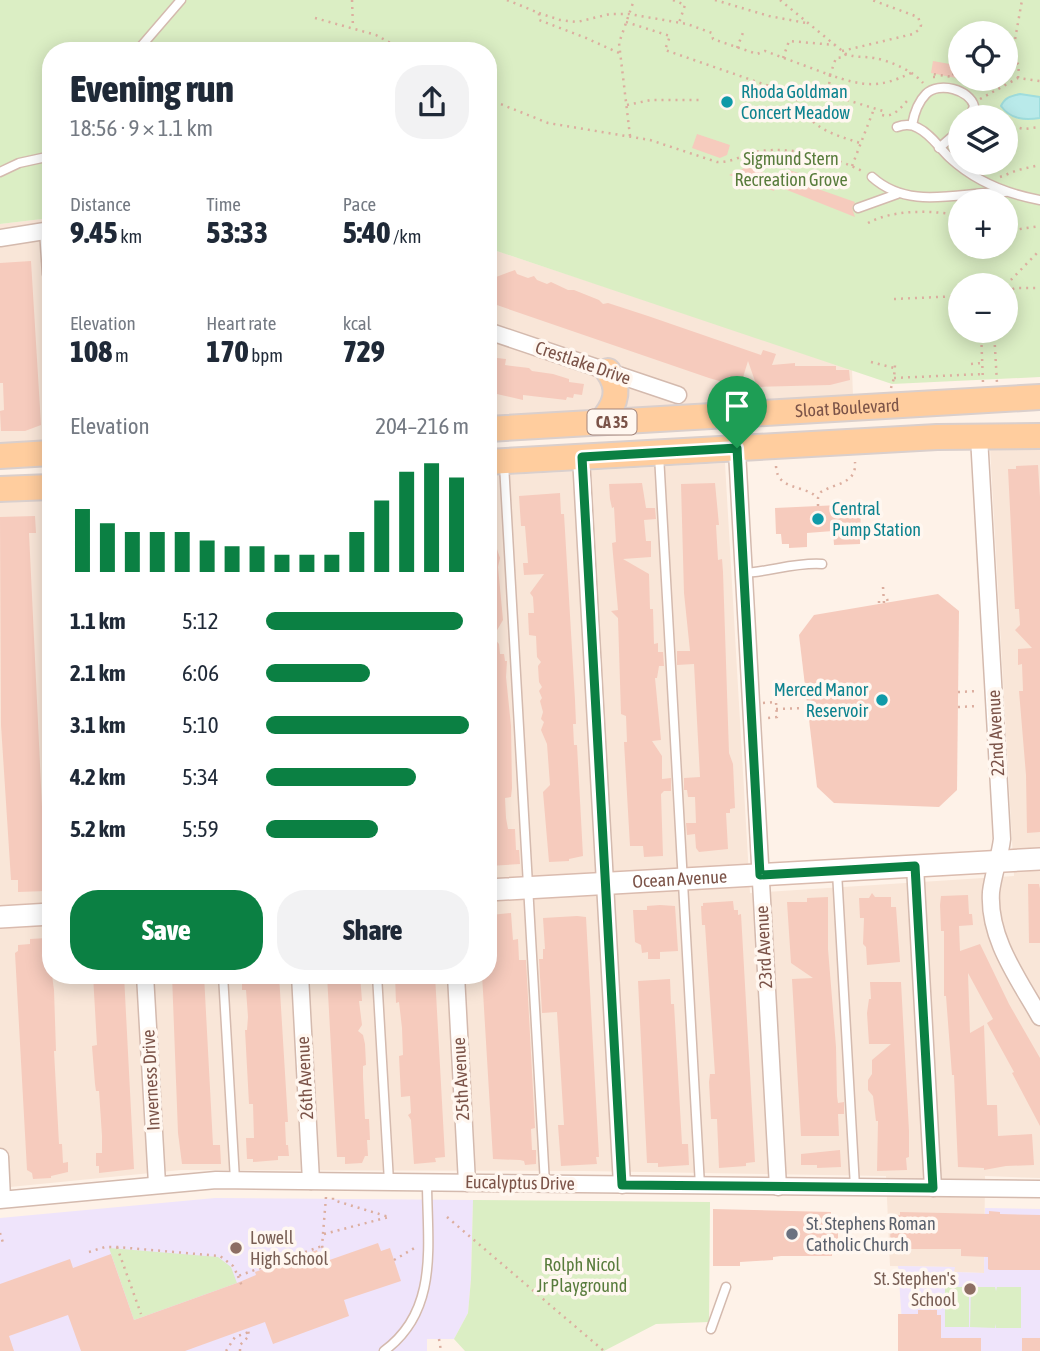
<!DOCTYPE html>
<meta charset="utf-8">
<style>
:root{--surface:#fff;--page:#f2f2f3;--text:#1f2937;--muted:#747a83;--accent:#0b8043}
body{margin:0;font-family:"Asap Condensed",sans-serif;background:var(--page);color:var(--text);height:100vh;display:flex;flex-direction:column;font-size:26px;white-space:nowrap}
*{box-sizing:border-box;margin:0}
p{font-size:23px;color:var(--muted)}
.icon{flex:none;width:38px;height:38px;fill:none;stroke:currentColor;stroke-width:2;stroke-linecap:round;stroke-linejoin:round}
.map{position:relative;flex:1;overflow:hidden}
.sheet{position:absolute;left:42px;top:42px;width:455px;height:942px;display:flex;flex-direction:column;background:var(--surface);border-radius:28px;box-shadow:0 4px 18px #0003}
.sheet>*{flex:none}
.controls{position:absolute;left:948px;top:21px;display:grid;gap:14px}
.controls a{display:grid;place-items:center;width:70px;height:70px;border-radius:50%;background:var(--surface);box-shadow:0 4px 18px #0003;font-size:35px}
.pin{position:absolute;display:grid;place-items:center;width:60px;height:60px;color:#fff;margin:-72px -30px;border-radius:50% 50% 50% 0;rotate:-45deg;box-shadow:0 0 7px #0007}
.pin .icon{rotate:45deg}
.round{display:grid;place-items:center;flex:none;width:74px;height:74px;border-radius:28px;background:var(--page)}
.overview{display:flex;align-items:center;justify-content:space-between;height:119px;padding:0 28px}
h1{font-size:38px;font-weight:800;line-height:52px}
.metrics{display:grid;grid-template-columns:repeat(3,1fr);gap:10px;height:119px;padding:7px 28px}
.metrics div{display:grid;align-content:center}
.metrics b{font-size:30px;font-weight:800}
.metrics small{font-size:19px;font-weight:400}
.metrics p{font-size:19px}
.chart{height:196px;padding:14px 28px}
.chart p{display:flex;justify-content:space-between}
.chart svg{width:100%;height:126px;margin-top:7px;stroke:var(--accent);stroke-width:6}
.button{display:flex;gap:14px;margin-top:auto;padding:14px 28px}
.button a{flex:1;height:80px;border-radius:28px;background:var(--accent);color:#fff;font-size:28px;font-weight:800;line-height:80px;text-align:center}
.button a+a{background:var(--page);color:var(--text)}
ul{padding:0 28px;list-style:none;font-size:23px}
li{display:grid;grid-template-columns:112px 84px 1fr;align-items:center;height:52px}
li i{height:18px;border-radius:9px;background:var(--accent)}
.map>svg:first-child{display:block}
.residential{fill:#f9e6d8}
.education{fill:#efe4fb}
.green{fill:#dbeec4;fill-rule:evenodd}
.water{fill:#b9eaea;stroke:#9fdddd;stroke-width:2}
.building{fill:#f6cbbd}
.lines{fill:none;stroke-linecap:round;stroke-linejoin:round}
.lane-casing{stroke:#d4baae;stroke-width:11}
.street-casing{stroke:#d4baae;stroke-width:19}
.secondary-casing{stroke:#dabbae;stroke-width:24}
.primary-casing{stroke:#dacfcc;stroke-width:28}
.path{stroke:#dcae9f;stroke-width:2.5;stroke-dasharray:2 5;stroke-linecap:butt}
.lane{stroke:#fff;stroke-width:8}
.street{stroke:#fff;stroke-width:16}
.secondary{stroke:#fff;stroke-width:21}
.primary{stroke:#ffcd9e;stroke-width:24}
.route-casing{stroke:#fff;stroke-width:14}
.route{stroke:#0b8043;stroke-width:9}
.culture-dot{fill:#0f9aa8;stroke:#fff7f0;stroke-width:2.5}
.worship-dot{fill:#6b7280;stroke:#fff7f0;stroke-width:2.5}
.education-dot{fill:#8d6e63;stroke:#fff7f0;stroke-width:2.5}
.labels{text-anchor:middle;stroke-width:7;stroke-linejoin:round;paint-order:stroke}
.shield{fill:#fff7f0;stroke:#a3847a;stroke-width:2}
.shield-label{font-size:16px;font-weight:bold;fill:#7b5348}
.culture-label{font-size:18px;fill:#0d838f;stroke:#fff7f0;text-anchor:start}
.park-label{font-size:18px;fill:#587c3c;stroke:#fff7f0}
.street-label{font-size:18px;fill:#7b5348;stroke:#fff7f0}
.worship-label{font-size:18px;fill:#5b616d;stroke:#fff7f0;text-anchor:start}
.education-label{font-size:18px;fill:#785e54;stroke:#fff7f0;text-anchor:start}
</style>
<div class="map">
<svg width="1040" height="1351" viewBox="0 0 1040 1351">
<rect width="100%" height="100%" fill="#fef2e8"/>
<!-- residential -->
<g class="residential">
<path d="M51 218V442L0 445V224Z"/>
<path d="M488 248 852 369 853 396 488 417Z"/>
<path d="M1040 446V1178L985 1176 984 1273 954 1272V1267L890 1266 886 1176 584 1171 181 1170 0 1188V503L51 500V975H488V476L725 463 750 893 1014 876 990 448Z"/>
</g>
<!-- education -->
<g class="education">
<path d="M215 1198 473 1200 471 1279 468 1313 454 1339H427V1351H0V1218Z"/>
<path d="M985 1208 1040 1209V1351H904L898 1266 955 1267 954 1272 984 1273Z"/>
</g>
<!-- green -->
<g class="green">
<path d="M0 0H1040V377L892 384 488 248V51H51V218L0 224ZM961 33H1006V79H961ZM961 117H1006V163H961ZM961 201H1006V247H961ZM961 285H1006V331H961Z"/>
<path d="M473 1200 710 1202 709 1322 656 1324 604 1351H465L454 1339 468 1313 471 1279Z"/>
<path d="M109 1248 218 1257 231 1267 237 1283 134 1320Z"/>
<rect x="945" y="1287" width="24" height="40"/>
<path d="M971 1287H995L996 1291 997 1287H1021V1328H996V1324L995 1328 970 1327Z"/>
</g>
<!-- water -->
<path class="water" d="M1020 94 1040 97V118C1025 120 1011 120 1001 106 1005 97 1011 96 1020 94Z"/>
<!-- building -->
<g class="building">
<path d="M933 61 961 66V79L931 73Z"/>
<path d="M697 134 730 145 727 155 720 158 692 148Z"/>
<path d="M747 167 778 178 774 191 729 175Z"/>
<path d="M789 170 804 175 801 183 855 202 852 208 855 217 782 188Z"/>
<path d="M31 261 41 425 25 431H1L0 411 4 410 3 383H0V263Z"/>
<path d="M515 270 517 274 528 278 534 276 537 280 547 284 551 282 568 290H574L599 300 603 304 608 303 648 316 761 355 763 350 776 354 772 365 795 363V366H836V370H849L850 380 830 385 757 387 748 361 740 387 709 378 488 302V280Z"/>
<path d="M488 357 506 359 505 365 529 368 532 371 553 374 569 379V382L584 384 582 395 574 394 573 398 567 397 566 400 523 395V400L488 392Z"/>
<path d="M1038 465 1040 497V832L1027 833 1026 775 1019 691H1023L1022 664 1018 665V649L1032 648 1015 630 1020 625 1019 609H1015L1008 469H1016V466Z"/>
<path d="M642 483 646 508H655L656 519 644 520 646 541H651V557L623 559 649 574 650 609H653L654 644 658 643V652H663L664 666H659L657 678H655L661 740 652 741 662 756V779L671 778V791H664L661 794 663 856 644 857 643 846H630L624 742H627L626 716 621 714 618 618 611 611 618 610 612 543 616 542 614 507 612 508 610 499 609 484Z"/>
<path d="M715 483 719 525H716L718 560 722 559 723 572 729 753 733 764 735 808 730 809V813H726L728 849 699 852 696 848 695 834 687 835 686 823H696L695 797H688L687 790H684V778L700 777 694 664 677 665V651H690L684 593 681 484Z"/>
<path d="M560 493 561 514H564L575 700 576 724H573L574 745H577L583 856 569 859V861L549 862 543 792 550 785 547 744 541 730 544 722 541 719 543 712 540 701 542 698 539 691 542 687 539 682 538 666 541 662 537 657 536 636 529 635 528 613H534L533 597 530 593 544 574 524 575 523 563H528L525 526H521L519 496Z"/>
<path d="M861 504 860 544 834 545 833 531 807 533V547L789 548V544H782L781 534H776L775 508Z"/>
<path d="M35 516 36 533H29L46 891 18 892V880H11L1 725 0 517Z"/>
<path d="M488 544 492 549H497L500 558 498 567 503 620 493 637 499 644 500 654H504L505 661H507L506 677 511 726 512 788 511 797 505 798 506 818 508 829H515L516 850H519L520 864 488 866Z"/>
<path d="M938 594 959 611 957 790 939 807 834 803 817 787 799 635 814 615Z"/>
<path d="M1028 884H1039L1040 889V943H1029Z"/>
<path d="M872 893 875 897H891V907H896L900 962 867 965 866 947 863 944 864 918H860L859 898H869Z"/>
<path d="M968 895 969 914H972L973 925 959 926 960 951 980 944 1009 1004 1040 1058V1126L1012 1073 1014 1072 987 1023 993 1019 968 973 970 1033 984 1025 987 1105H997L998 1136 1032 1134 1034 1165 1006 1166 984 1170V1168L958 1167 954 1075H952L946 996H944V931H941L940 905 941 896Z"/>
<path d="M828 897V949L836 1047 837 1096 838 1103 844 1102V1114H838L839 1136H801L792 979 813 978 791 963 787 902H807V898Z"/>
<path d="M733 901 734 910H738V915L741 914 755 1162 746 1163V1166L719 1168 717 1119H711L709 1082 710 1074H715L705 925H702L701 906H703V903Z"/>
<path d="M660 905 675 906 678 951 660 952V959H648V952L642 953 641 945 635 942 633 910H647V906Z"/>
<path d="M511 913 513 940 518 939 519 960H526L535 1128 531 1129 532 1150H536V1164L525 1165 524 1161 520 1160 493 1159 482 975H488V918H491V915Z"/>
<path d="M577 916 586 917 599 1157H596L597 1164 561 1166 558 1125H564L557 1012 542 1013 539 959H543V949H545L543 918Z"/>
<path d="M47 938 54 990 56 1051H54L59 1144H62L63 1163 68 1162V1172L51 1176V1178L33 1179 32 1173 27 1170 15 953 18 951V945L30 944V939Z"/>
<path d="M93 975H124L134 1169 99 1173V1166H96V1153H102V1136L99 1091H96L95 1084 92 1046 97 1045Z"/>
<path d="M172 975H204L213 1145H220L221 1164H182L178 1133Z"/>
<path d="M245 975H279L288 1122H285L286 1145H288L289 1156H278V1160L253 1162V1159H247L246 1138H254L253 1104H249L245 1030H247L248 1017 246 990H242V978H245Z"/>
<path d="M327 975H360L362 1001H359L362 1025 358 1031 363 1035 365 1044 366 1065 363 1066V1077L365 1119H369L370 1140H367L368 1156H365L362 1163 345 1164V1157H337Z"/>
<path d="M395 975H435L445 1157 435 1158 436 1162 414 1164 411 1120 408 1115 411 1113 410 1096 401 1097 399 1056 403 1055 402 1028 399 1002 396 1003Z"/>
<path d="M670 979 671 1004H674L682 1144H688L689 1165 658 1167V1163H647L638 981Z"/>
<path d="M870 982H901L909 1131V1157L906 1158 907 1170 877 1171 878 1121H876L873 1096 868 1090V1080L872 1074V1060L891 1044H869L867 1013 869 999H871Z"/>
<path d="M840 1150 841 1167 817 1168V1165H801V1154Z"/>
<path d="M713 1209 831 1212V1217H838V1251H832V1256H781L773 1257V1260L740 1262V1266H713Z"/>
<path d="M989 1211 1000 1212V1214L1040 1215V1270H990L988 1269V1257L961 1256V1249H897V1245H890L891 1215H900V1212L989 1214Z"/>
<path d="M378 1243 381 1251 390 1248 401 1281 344 1300 349 1316 273 1344 265 1322 185 1351H81L68 1315 9 1336 14 1351H0V1284L70 1259 73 1268 111 1254 134 1320 237 1283 256 1275 255 1272 317 1250 321 1263Z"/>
<path d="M918 1310H937V1315H941V1338H981V1351H898V1314H918Z"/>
<rect x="1022" y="1338" width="18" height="13"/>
</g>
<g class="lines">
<!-- lane casing -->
<g class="lane-casing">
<g id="lane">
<path d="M137 51 181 0"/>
<path d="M912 125C914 114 918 102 926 94 939 81 970 90 974 106L970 117"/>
<path d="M897 127C905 124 911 124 918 128 931 134 940 149 950 158 975 181 1007 194 1040 200"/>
<path d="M939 148 961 129"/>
<path d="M0 172 19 163 51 156"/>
<path d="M872 177C910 211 958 192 1005 192"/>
<path d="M858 208 897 194"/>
<path d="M659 455 700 1186"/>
<path d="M504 464 545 1184"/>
<path d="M743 573C770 572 795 562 822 564"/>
<path d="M837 872 855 1187"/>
<path d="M223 975 235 1180"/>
<path d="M377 975 389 1182"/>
<path d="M711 1329 726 1287"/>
<path d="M384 1351C440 1310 427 1243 427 1182"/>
</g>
</g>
<!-- street casing -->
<g class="street-casing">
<g id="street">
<path d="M48 230 51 274"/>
<path d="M0 238 51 230"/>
<path d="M488 331 678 395"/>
<path d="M735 415 778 1187"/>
<path d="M979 437 1002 839C1000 857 993 874 991 892 988 938 1018 978 1040 1017"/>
<path d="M581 457 622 1185"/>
<path d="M915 866 933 1188"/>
<path d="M145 975 157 1184"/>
<path d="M300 975 311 1181"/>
<path d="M456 975 467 1183"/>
<path d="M0 1157 2 1199"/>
<path d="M0 1200 216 1180 1040 1189"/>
</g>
</g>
<!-- secondary casing -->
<g class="secondary-casing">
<g id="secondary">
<path id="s1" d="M488 890 1040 859"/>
<path d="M0 917 51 914"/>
</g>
</g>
<!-- primary casing -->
<g class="primary-casing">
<g id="primary">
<path d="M601 422C615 406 622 390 608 371"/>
<path id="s2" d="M488 429 1040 397"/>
<path d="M0 456 51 453"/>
<path d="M488 462 937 437 1040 436"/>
<path d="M0 489 51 487"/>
</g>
</g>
<!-- path -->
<g class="path">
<path d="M352 0 353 28"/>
<path d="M507 0 539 13V20L586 38 619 53"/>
<path d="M673 0 685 5 679 23"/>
<path d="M715 0 769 16 806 23"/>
<path d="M780 0 846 54C856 58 864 56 874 58 890 61 912 70 923 83"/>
<path d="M539 13 560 20 577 22 610 14H629L687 24 712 33 713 39 757 54 765 51 830 75 829 86 837 97 883 111 882 115C894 118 901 107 909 99"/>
<path d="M315 18 376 35 405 51"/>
<path d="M626 22 670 36 665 50 795 95C809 128 829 133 860 143"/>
<path d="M737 48 744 30"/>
<path d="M842 51 913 34 920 29 921 25 918 17 872 0"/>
<path d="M846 54 844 57 836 58 830 75C863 86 878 89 911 73"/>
<path d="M783 58 789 41 835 45"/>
<path d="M935 77H932L933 74 953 77 954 67"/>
<path d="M1018 78 1019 65 1012 57 1022 0"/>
<path d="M488 99 548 123 650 140 717 162C731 163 745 154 760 151 792 147 833 156 862 171"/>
<path d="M980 99 1018 78 1040 81"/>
<path d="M627 105 651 100H703"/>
<path d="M984 108 991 117"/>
<path d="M1006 125 1024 129 1040 127"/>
<path d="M630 136 619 43 634 0"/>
<path d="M852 166 874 109"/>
<path d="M1000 177 1018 170 1040 165"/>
<path d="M1006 212V214"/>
<path d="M868 223C894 209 933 210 961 216"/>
<path d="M1006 228 1014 230 1040 226"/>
<path d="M1006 285 1040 250"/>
<path d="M1006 292 1015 288H1040"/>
<path d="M894 299 961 296"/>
<path d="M981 331 983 383"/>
<path d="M994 331 997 383"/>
<path d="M871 362 894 368 897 367"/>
<path d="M971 364 982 363"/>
<path d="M894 378 983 374"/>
<path d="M891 388 894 378 895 365"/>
<path d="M776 466C777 491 804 484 818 498"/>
<path d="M818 506V498L821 492C835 483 857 484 855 462"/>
<path d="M883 587 884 603"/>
<path d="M887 599 888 602"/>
<path d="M879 601V604"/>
<path d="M958 692 979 691"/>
<path d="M763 703 776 702 777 717 767 718"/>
<path d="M958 707 979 706"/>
<path d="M776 709 808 708"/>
<path d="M326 1197 322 1246 327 1260"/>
<path d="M447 1217 604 1351"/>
<path d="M0 1233 4 1246"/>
<path d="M324 1234 389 1217 333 1200V1197"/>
<path d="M117 1247 141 1314"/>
<path d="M89 1252 105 1247H117L220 1256 233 1266 238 1276 322 1246"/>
<path d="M394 1260 418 1246"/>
<path d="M238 1276 243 1289"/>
<path d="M439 1339 441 1351"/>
<path d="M226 1351 235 1337 249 1332"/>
<path d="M240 1351V1345L249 1336 248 1330"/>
</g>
<!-- lane -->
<use href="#lane" class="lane"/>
<!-- street -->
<use href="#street" class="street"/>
<!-- secondary -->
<use href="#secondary" class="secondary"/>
<!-- primary -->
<use href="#primary" class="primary"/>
</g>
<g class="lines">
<!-- route casing -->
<g class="route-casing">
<path id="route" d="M737 448 760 875 915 866 933 1188 622 1185 582 457Z"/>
</g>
<!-- route -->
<use href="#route" class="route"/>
</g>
<!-- markers -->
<g class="culture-dot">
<circle cx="727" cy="102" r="7"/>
<circle cx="818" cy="519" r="7"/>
<circle cx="882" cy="700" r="7"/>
</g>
<circle class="worship-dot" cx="792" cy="1234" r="7"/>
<g class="education-dot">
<circle cx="236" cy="1248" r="7"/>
<circle cx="970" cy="1289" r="7"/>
</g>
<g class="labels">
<!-- shield labels -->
<rect class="shield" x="587.5" y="409.5" width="49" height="25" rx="5"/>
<g class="shield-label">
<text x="612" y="428">CA 35</text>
</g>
<!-- culture labels -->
<g class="culture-label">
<text x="741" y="98">Rhoda Goldman<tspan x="741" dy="21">Concert Meadow</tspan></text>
<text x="832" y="515">Central<tspan x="832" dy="21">Pump Station</tspan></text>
<text x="868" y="696" text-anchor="end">Merced Manor<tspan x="868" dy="21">Reservoir</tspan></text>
</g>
<!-- park labels -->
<g class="park-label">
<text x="791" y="165">Sigmund Stern<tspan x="791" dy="21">Recreation Grove</tspan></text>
<text x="582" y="1271">Rolph Nicol<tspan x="582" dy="21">Jr Playground</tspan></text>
</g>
<!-- street labels -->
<g class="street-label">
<text transform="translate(583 363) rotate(19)" y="6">Crestlake Drive</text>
<text dy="6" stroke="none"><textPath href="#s2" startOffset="360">Sloat Boulevard</textPath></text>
<text transform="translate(996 733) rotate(-93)" y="6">22nd Avenue</text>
<text dy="6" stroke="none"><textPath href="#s1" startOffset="192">Ocean Avenue</textPath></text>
<text transform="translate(764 947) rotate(-93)" y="6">23rd Avenue</text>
<text transform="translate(305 1078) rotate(-93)" y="6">26th Avenue</text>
<text transform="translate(461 1079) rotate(-93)" y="6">25th Avenue</text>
<text transform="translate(151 1080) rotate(-93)" y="6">Inverness Drive</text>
<text transform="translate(520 1183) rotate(1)" y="6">Eucalyptus Drive</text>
</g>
<!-- worship labels -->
<g class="worship-label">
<text x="806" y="1230">St. Stephens Roman<tspan x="806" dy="21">Catholic Church</tspan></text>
</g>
<!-- education labels -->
<g class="education-label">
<text x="250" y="1244">Lowell<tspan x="250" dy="21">High School</tspan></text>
<text x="956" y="1285" text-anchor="end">St. Stephen's<tspan x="956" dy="21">School</tspan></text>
</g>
</g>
</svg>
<div class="controls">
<a><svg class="icon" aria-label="locate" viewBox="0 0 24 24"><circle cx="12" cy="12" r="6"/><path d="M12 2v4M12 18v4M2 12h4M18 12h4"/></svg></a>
<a><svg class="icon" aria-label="layers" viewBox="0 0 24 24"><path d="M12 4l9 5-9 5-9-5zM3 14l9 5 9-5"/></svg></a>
<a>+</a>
<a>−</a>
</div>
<div class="pin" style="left:737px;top:448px;background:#1e9e55"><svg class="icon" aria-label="arrive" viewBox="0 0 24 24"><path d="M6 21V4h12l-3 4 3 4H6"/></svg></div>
<section class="sheet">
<div class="overview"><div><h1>Evening run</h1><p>18:56 · 9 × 1.1 km</p></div><a class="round"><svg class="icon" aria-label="share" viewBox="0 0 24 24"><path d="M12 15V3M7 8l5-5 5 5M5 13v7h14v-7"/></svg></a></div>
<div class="metrics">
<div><p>Distance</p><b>9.45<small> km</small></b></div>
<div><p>Time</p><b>53:33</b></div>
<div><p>Pace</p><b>5:40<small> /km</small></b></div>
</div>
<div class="metrics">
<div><p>Elevation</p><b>108<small> m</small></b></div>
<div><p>Heart rate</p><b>170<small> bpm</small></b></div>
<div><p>kcal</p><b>729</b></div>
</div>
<div class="chart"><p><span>Elevation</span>204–216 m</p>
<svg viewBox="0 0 160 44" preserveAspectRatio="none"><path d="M5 44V22M15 44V27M25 44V30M35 44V30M45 44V30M55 44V33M65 44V35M75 44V35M85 44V38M95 44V38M105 44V38M115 44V30M125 44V19M135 44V9M145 44V6M155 44V11"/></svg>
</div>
<ul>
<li><b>1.1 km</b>5:12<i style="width:97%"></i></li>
<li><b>2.1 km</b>6:06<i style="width:51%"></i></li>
<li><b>3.1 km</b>5:10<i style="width:100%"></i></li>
<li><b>4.2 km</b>5:34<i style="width:74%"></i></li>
<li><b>5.2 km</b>5:59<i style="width:55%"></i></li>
</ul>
<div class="button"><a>Save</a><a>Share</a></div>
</section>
</div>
